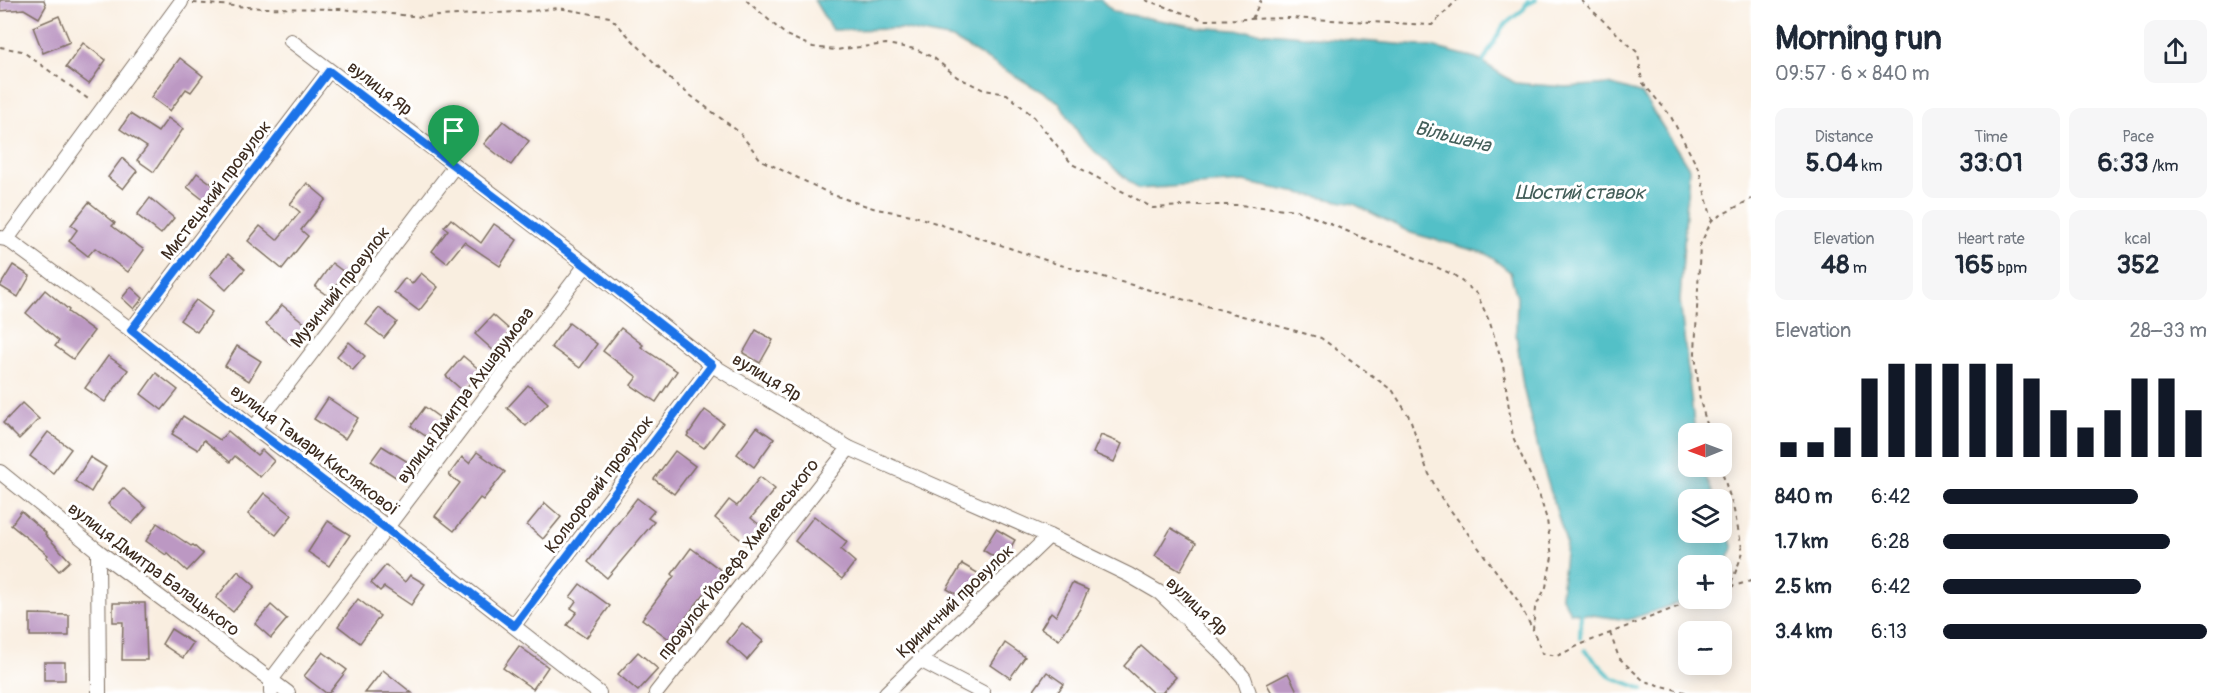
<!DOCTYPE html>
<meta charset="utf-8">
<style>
:root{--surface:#fff;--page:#f6f6f7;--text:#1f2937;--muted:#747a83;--accent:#111827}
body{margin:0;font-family:Pangolin,sans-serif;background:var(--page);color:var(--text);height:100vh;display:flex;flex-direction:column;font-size:22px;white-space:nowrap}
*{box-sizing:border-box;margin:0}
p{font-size:20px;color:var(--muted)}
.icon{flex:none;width:33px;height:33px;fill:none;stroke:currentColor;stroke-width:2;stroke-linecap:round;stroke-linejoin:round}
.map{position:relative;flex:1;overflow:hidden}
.sheet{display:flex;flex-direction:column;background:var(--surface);width:480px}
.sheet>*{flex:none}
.needle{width:39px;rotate:269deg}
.controls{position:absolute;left:1678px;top:423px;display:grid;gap:12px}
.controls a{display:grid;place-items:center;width:54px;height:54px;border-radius:12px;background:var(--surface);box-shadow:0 3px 15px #0003;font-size:30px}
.pin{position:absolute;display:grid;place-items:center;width:51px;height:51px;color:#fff;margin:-62px -26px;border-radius:50% 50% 50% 0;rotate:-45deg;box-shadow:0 0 6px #0007}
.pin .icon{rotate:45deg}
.round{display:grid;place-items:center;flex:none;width:63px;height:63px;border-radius:12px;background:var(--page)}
.head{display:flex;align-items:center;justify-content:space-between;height:102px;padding:0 24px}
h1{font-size:33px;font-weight:700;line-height:45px}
.metrics{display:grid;grid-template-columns:repeat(3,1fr);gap:9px;height:102px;padding:6px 24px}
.metrics div{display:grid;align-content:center;border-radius:12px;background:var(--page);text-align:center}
.metrics b{font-size:26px;font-weight:700}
.metrics small{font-size:16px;font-weight:400}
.metrics p{font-size:16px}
.chart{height:168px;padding:12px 24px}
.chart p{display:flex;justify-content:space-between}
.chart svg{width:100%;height:108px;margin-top:6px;stroke:var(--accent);stroke-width:6}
ul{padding:0 24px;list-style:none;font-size:20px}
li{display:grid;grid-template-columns:96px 72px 1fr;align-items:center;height:45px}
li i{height:15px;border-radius:8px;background:var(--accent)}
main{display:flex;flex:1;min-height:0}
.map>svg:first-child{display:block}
.water{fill:#52c0c7;stroke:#467572;stroke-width:1.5}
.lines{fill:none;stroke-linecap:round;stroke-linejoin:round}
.stream{stroke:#52c0c7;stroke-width:4}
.building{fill:#bc98c3}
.minor-casing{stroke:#7e6f62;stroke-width:16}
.path{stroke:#7e6f62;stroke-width:2;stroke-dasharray:4.5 4.5;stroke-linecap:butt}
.minor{stroke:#fff;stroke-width:14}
.route-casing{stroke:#fff;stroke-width:12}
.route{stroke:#1a73e8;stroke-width:8}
.labels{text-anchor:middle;stroke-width:6;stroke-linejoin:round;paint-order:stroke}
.street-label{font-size:18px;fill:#3b2a1e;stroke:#fff}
.water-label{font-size:20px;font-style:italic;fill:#435e59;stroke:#fff}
</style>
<main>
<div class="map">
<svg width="1751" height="693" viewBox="0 0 1751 693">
<rect width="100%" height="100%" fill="#fff"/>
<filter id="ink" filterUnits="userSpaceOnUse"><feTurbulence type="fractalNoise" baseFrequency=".0167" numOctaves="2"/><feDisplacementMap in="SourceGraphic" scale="12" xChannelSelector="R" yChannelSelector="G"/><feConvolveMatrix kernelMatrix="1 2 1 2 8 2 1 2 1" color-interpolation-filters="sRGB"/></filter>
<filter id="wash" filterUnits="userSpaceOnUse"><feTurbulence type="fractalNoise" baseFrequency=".008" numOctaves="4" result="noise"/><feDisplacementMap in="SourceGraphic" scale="24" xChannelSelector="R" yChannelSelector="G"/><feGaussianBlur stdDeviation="1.35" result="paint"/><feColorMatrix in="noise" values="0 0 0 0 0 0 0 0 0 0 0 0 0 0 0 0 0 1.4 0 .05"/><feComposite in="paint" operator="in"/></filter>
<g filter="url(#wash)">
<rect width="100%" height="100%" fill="#f9eee0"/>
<!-- water -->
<path class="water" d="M814 0H1101L1114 12 1198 27 1432 47 1476 58 1515 83 1566 87 1609 84 1642 94 1689 168 1680 301 1695 433 1689 434V466L1702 467 1715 499 1689 500V532H1722V519L1733 548 1722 574V566H1689V597L1678 603 1628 620 1570 612 1561 595 1566 542 1541 460 1523 387 1516 333 1517 297 1510 272 1487 254 1411 233 1354 204 1243 182 1138 189 1084 142 1059 102 953 39 902 29 832 30Z"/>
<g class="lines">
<!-- stream -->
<g class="stream">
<path d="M1526 5 1536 0"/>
<path d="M1483 62 1503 26 1524 9 1528 0"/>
<path d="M1580 638 1581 611"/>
<path d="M1585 650 1611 677 1643 689"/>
</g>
</g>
<g id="blocks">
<!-- building -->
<g class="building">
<path d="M0 0H44L46 6 39 18 24 9 0 11Z"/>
<path d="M59 16 70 42 43 53 33 27Z"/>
<path d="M83 43 106 60 89 84 66 67Z"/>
<path d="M180 58 203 76 191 92 186 89 170 111 151 97Z"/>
<path d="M130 114 158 132 168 118 183 129 154 172 137 160 147 147 120 129Z"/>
<path d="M503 121 529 141 511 165 484 144Z"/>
<path d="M122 158 137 171 123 189 108 177Z"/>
<path d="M197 173 216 187 205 201 187 187Z"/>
<path d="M307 183 326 199 301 230 308 236 282 269 248 241 260 226 277 240 300 212 290 204Z"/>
<path d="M150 198 174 218 161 234 137 215Z"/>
<path d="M89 202 115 223 112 226 144 250 128 272 95 248 88 256 69 241 77 230 71 225Z"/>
<path d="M451 219 481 243 494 224 517 240 500 266 464 242 447 263 432 251 448 230 444 227Z"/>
<path d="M228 254 245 269 226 290 210 275Z"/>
<path d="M332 263 345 273 328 296 315 287Z"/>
<path d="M13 265 30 276 18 297 0 286Z"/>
<path d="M421 273 438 287 419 311 394 292 405 278 412 284Z"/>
<path d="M131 287 143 298 134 309 122 298Z"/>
<path d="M45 290 69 310 68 312 94 331 73 359 55 346 59 341 26 313Z"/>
<path d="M196 300 212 312 197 332 180 320Z"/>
<path d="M282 305 307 325 291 344 266 324Z"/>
<path d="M379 308 397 322 384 338 366 324Z"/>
<path d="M493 315 511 331 494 351 475 334Z"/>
<path d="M569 323 597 344 580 368 551 347Z"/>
<path d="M621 328 643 345 641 347 677 371 656 402 631 385 637 377 603 351Z"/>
<path d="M756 330 773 340 760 363 743 353Z"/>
<path d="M349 342 365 356 353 370 337 356Z"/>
<path d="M237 346 261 361 249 381 225 366Z"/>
<path d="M108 356 128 370 105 402 85 388Z"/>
<path d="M463 356 481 371 463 391 446 376Z"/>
<path d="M156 373 178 390 162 410 141 394Z"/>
<path d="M528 385 548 403 526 426 507 408Z"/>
<path d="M328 398 358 418 345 439 314 419Z"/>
<path d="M22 403 39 419 19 439 3 423Z"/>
<path d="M425 407 440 418 427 437 411 426Z"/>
<path d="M705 410 723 423 704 448 687 436Z"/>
<path d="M183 416 220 440 228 431 257 455 262 450 274 461 260 477 235 456 230 462 204 440 198 450 172 434Z"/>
<path d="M757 427 774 439 754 467 737 454Z"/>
<path d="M48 432 71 449 53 473 30 456Z"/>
<path d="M1101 435 1122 444 1114 462 1093 453Z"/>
<path d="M382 446 408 462 397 478 371 461Z"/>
<path d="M675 451 695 466 674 494 654 479Z"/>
<path d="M477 452 505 472 483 500 480 498 454 531 435 516 460 483 449 475 462 457 469 463Z"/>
<path d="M90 457 106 467 91 492 75 481Z"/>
<path d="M760 477 775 489 751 518 761 526 746 544 715 518 729 500 737 506Z"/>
<path d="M123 488 146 508 132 524 108 504Z"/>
<path d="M264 493 292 515 276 535 248 514Z"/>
<path d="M637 498 654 511 648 518 654 522 607 578 588 562Z"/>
<path d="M545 503 561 517 543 539 527 525Z"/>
<path d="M21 511 46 533 45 534 70 561 59 571 46 557 48 555 11 525Z"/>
<path d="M814 516 847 542 841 550 855 562 842 579 795 541Z"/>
<path d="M328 521 350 535 329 566 308 552Z"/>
<path d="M157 523 191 546 193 545 203 554 187 571 167 553 166 555 146 541Z"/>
<path d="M1171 528 1196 543 1180 571 1155 556Z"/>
<path d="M996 529 1015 540 1002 562 983 550Z"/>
<path d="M691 548 722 571 669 639 642 619 674 576 672 574Z"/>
<path d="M962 564 981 575 966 600 947 589Z"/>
<path d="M386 565 405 582 410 575 425 584 411 605 384 587 380 591 371 583Z"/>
<path d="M238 571 255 586 233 612 216 598Z"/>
<path d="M1072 583 1088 590 1080 609 1059 640 1041 628 1051 612 1056 616Z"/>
<path d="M580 584 610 606 586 638 567 625 577 612 571 608 576 601 570 597Z"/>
<path d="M358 599 380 616 360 643 338 626Z"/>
<path d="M113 603H145L147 660H122L123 622H113Z"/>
<path d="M271 605 287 619 271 638 255 624Z"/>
<path d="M30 614 69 615V636H30Z"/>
<path d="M742 623 763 641 747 660 727 642Z"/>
<path d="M171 629 193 643 183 658 162 644Z"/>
<path d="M1005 643 1025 657 1010 678 991 665Z"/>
<path d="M519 646 548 667 533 689 503 668Z"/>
<path d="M1141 646 1176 677 1162 693H1153L1124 666Z"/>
<path d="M323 652 347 670 329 693H326L304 676Z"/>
<path d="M638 652 658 669 638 691 618 674Z"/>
<rect x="44" y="662" width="21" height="18"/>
<path d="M383 670 412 693H365Z"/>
<path d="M1047 672 1064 684 1057 693H1032Z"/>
<path d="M1288 673 1298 693H1272L1267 684Z"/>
</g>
</g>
</g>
<g filter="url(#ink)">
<use href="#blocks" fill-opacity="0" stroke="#7e6f62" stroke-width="1.5"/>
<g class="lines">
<!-- minor casing -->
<g class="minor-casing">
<g id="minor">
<path d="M291 41 586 265 712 365 849 448 1049 536 1129 575 1160 593 1225 656 1244 678 1249 693"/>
<path d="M0 238 7 239 131 330 254 428 387 527 599 693"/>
<path d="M7 239 181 2"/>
<path d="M131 330 329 71"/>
<path d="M254 428 454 167"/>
<path d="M0 472 98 551 288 693"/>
<path d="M98 551 99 693"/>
<path d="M514 625 712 365"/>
<path d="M920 660 983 693"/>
<path d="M271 693V680L586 265"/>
<path d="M656 693 849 448"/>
<path d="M886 693 1049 536"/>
</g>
</g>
<!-- path -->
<g class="path">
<path d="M746 0 786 35 813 47 835 50 886 44 916 49 934 58 957 77 984 90 1007 94 1034 117 1072 164 1153 208 1196 205H1239L1297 210 1375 243 1391 247 1454 275 1477 294 1490 323 1503 365 1513 437 1540 497 1547 520 1552 557 1546 587 1535 608 1533 630 1542 653 1557 656 1582 644 1700 598"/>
<path d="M1145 0 1204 20 1289 18 1432 25 1457 0"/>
<path d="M1581 0 1638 53 1642 82 1670 115 1699 170 1712 220"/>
<path d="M193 3 262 8 341 9 422 17 533 11 558 8 610 17 674 83 739 132 761 160 833 195 876 209 912 215 1057 264 1321 338 1393 391 1410 418 1427 470 1440 496 1516 598 1533 630"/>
<path d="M1252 19 1261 0"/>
<path d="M0 47 22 51 91 101"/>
<path d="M1710 434 1700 401 1695 353 1700 245 1712 220 1751 199"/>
<path d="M1720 466 1733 506 1743 552 1730 587 1722 590"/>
<path d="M1730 587 1751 581"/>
<path d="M1610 633 1619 658 1644 681 1688 693"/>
</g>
<!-- minor -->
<use href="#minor" class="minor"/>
</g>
</g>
<g class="lines" filter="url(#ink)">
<!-- route casing -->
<g class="route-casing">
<path id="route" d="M329 71 586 266 712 365 514 626 254 428 131 330Z"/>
</g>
<!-- route -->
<use href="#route" class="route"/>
</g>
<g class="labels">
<!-- street labels -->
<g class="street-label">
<text transform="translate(380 88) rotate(38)" y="6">вулиця Яр</text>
<text transform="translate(216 190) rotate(-53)" y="6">Мистецький провулок</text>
<text transform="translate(340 287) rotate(-52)" y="6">Музичний провулок</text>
<text transform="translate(767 377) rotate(31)" y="6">вулиця Яр</text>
<text transform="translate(465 395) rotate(-53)" y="6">вулиця Дмитра Ахшарумова</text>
<text transform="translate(315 450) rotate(37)" y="6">вулиця Тамари Кислякової</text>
<text transform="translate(599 484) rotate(-53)" y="6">Кольоровий провулок</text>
<text transform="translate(738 559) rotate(-52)" y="6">провулок Йозефа Хмелевського</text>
<text transform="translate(154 569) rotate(37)" y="6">вулиця Дмитра Балацького</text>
<text transform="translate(955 601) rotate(-44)" y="6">Криничний провулок</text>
<text transform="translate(1197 606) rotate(43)" y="6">вулиця Яр</text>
</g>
<!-- water labels -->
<g class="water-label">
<text transform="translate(1453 136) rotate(14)" y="7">Вільшана</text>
<text x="1580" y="199">Шостий ставок</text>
</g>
</g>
</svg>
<div class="controls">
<a><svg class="needle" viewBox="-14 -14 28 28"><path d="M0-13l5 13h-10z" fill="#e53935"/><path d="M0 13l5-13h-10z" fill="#747a83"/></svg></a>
<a><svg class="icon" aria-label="layers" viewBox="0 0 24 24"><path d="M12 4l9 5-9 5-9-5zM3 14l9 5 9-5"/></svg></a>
<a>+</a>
<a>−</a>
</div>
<div class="pin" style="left:454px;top:167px;background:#1e9e55"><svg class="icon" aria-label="arrive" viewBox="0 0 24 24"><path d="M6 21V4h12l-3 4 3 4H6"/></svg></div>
</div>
<section class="sheet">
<div class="head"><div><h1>Morning run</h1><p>09:57 · 6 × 840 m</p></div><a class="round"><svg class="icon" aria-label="share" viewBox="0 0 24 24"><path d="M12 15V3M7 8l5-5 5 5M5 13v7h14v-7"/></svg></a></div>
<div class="metrics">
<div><p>Distance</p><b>5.04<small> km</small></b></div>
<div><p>Time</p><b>33:01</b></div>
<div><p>Pace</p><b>6:33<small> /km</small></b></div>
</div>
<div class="metrics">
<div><p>Elevation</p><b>48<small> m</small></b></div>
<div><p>Heart rate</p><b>165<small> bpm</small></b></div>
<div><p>kcal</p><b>352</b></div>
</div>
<div class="chart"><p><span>Elevation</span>28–33 m</p>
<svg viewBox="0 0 160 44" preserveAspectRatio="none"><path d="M5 44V38M15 44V38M25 44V32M35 44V12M45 44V6M55 44V6M65 44V6M75 44V6M85 44V6M95 44V12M105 44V25M115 44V32M125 44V25M135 44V12M145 44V12M155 44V25"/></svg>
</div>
<ul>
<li><b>840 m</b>6:42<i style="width:74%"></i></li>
<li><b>1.7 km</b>6:28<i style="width:86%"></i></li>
<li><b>2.5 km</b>6:42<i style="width:75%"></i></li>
<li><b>3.4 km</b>6:13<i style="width:100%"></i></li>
</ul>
</section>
</main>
